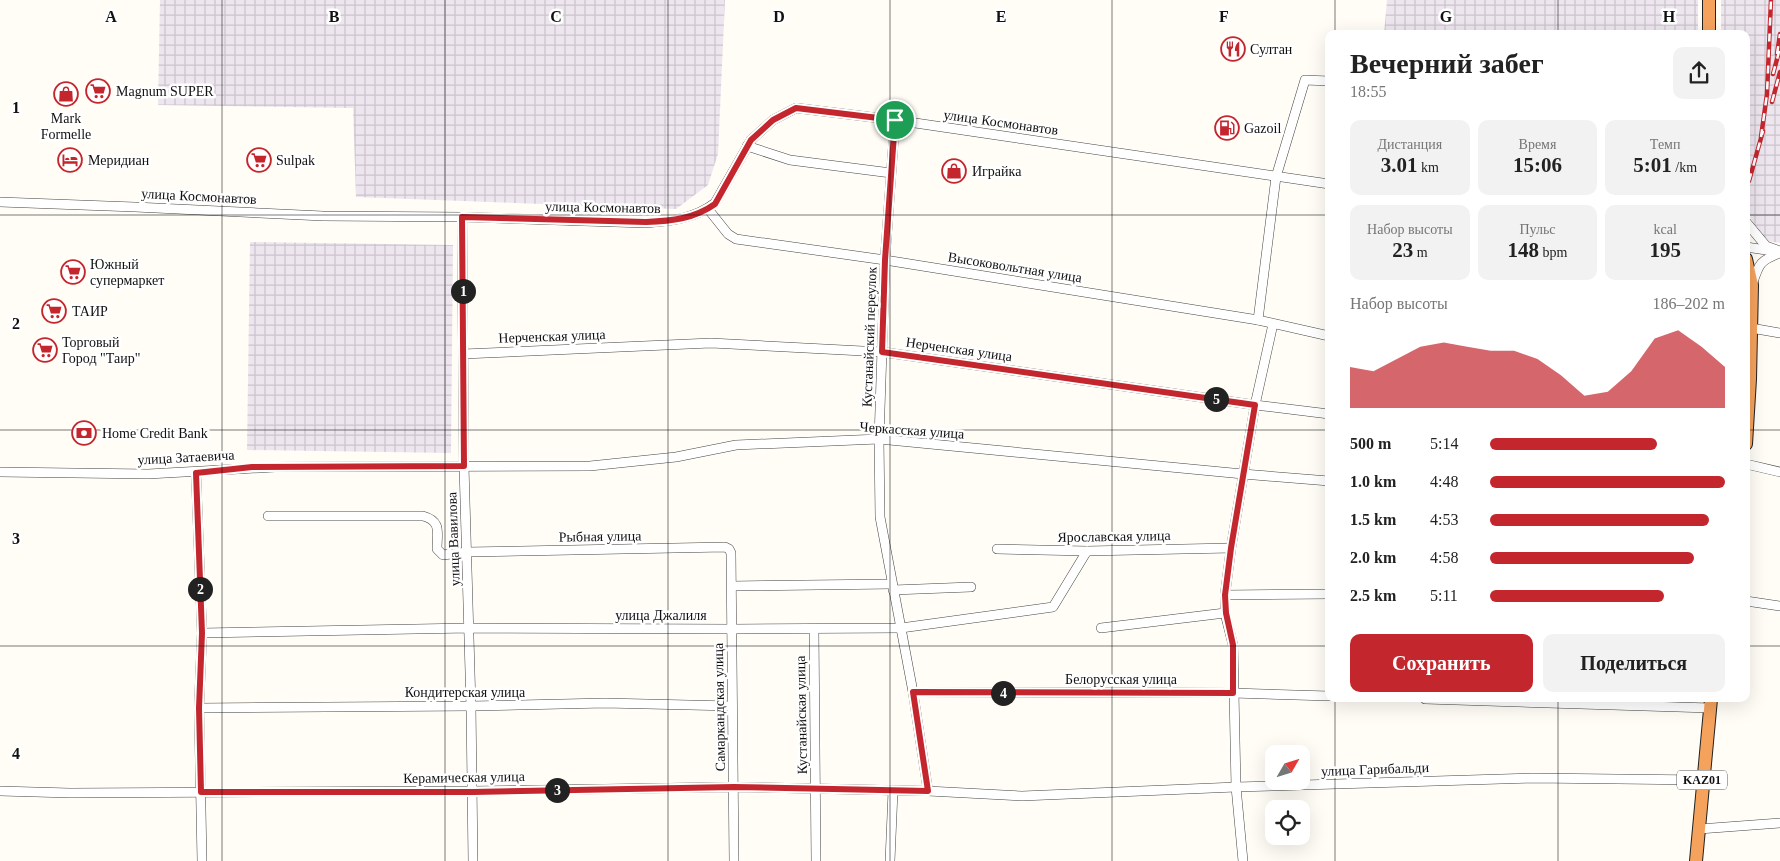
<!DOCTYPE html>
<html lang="ru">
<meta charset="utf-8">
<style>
:root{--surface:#fff;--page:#f2f2f2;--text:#222;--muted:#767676;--accent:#c4262e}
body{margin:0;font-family:Georgia,serif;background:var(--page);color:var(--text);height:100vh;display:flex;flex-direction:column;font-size:19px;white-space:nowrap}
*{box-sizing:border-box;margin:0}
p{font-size:16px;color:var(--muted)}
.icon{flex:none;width:28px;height:28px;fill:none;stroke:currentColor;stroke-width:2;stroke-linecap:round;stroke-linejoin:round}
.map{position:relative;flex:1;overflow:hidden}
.drawer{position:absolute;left:1325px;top:30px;width:425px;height:672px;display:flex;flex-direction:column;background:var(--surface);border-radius:10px;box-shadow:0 5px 20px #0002}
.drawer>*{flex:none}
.needle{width:32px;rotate:51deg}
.fabs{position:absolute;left:1265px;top:745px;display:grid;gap:10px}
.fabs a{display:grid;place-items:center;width:45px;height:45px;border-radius:10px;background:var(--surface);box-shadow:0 5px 20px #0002;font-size:25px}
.pin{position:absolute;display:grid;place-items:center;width:42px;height:42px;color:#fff;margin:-21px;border:2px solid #fff;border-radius:50%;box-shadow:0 1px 5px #0007}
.km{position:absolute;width:25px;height:25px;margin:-12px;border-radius:50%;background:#222;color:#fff;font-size:14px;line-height:25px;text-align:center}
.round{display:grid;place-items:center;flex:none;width:52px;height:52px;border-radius:10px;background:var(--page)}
.overview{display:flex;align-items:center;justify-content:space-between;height:85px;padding:0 25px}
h1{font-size:28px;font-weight:700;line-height:38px}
.stats{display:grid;grid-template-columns:repeat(3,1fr);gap:8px;height:85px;padding:5px 25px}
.stats div{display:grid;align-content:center;border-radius:10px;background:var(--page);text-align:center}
.stats b{font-size:21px;font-weight:700}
.stats small{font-size:14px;font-weight:400}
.stats p{font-size:14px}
.chart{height:140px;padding:10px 25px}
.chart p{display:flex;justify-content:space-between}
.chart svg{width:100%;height:90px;margin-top:5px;fill:var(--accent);opacity:.7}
.primary-button{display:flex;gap:10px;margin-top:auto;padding:10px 25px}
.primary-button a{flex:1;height:58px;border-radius:10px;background:var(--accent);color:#fff;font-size:20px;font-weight:700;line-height:58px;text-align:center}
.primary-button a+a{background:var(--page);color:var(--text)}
ul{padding:0 25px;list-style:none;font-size:16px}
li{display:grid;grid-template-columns:80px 60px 1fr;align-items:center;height:38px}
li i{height:12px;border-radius:6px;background:var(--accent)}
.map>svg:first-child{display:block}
.industrial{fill:url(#industrial-grid)}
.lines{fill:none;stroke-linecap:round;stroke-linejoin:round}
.minor-casing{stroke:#444;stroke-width:10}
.highway-casing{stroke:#222;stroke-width:14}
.minor{stroke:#fff;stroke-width:9}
.highway{stroke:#f5a25d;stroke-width:12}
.rail-casing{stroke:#c4262e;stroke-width:4.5}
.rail{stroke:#fff;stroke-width:2.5;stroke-dasharray:8;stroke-linecap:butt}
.route-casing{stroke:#fff;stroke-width:10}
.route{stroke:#c4262e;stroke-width:6}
.grid{fill:none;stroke:#111;stroke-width:1;stroke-opacity:0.55}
.labels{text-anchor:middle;stroke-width:5;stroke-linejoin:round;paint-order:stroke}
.shield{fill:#fff;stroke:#585858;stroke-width:1}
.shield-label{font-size:12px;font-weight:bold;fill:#111}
.poi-label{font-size:14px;fill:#111;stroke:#fff;text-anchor:start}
.street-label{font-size:14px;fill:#111;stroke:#fff}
.grid-label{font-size:16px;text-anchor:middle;font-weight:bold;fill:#111;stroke:#fff;stroke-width:5;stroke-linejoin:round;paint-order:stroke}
</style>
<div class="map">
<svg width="1780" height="861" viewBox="0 0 1780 861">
<defs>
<pattern id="industrial-grid" width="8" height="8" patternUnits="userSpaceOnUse" patternTransform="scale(1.25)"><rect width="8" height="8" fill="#eee6ef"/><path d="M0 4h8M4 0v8" fill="none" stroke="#cbc4cc"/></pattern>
</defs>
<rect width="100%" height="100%" fill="#fffdf5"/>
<!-- industrial -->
<g class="industrial">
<path d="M160 0H725L718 154 708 185 676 209 356 197 353 108 158 105Z"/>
<path d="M1387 0H1698V34H1384Z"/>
<path d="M1721 0H1780V243L1760 240 1746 206V34H1721Z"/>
<path d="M250 242 453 245 451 453 247 450Z"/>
</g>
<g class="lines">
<!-- minor casing -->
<g class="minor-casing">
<g id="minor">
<path d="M895 120 885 260 879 439 880 517 913 692 928 791"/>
<path d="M747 146 790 160 891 173"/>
<path d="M0 202 135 207 323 216 462 217 646 223C671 221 694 219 715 203L751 140 773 120 796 108 895 120 1329 184"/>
<path d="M708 209 728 234 736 239 885 260 1258 320 1329 336"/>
<path d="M462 217 464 466 471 706 473 861"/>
<path d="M1746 222 1766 246 1780 251"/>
<path d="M1746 247 1773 251"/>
<path d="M1752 285C1759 264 1759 261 1780 253"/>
<path d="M1258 320 1276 177 1305 80 1329 81"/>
<path d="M1751 328 1780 333"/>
<path d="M463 354 711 343 882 352 1255 405 1329 414"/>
<path d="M1746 464 1780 472"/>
<path d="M0 472 148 474 275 467 590 466 676 457 736 445 879 439 1243 474 1329 481"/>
<path d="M196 473 202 633 199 708 202 861"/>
<path d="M268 516H423C442 521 437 533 437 549L443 555 467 552 725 547 729 549 731 553 734 861"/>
<path d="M997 549 1087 551 1231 548"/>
<path d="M732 586 892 584"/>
<path d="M893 590 971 587"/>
<path d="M1225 595 1329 594"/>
<path d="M1746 601 1780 606"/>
<path d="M1101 628 1225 613"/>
<path d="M814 629 816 861"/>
<path d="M202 633 469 628 732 629 901 628 1053 607 1087 551"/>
<path d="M913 692 1233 693 1329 696"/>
<path d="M1425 699 1710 708"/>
<path d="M199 708 471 706 605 703 732 706"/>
<path d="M0 791 70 793 473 791 734 787 928 791 1022 796 1236 787 1533 778 1702 780"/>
<path d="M1699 829 1780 823"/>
<path d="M890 861 893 791"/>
<path d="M1243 861 1236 787 1233 645 1225 613V595L1231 548 1255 405 1273 324"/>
</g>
</g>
<!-- highway casing -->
<g class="highway-casing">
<g id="highway">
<path d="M1709 0V34"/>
<path d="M1746 259 1752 285 1750 379 1746 444"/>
<path d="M1696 861 1711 699"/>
</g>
</g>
<!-- minor -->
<use href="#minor" class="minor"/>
<!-- highway -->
<use href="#highway" class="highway"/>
<!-- rail casing -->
<g class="rail-casing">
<g id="rail">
<path d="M1777 54 1780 34"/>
<path d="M1773 74 1780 48"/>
<path d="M1772 102 1780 72"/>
<path d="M1761 137 1767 94 1771 0"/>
<path d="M1749 181 1763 131"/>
</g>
</g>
<!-- rail -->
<use href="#rail" class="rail"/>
</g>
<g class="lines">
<!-- route casing -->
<g class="route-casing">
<path id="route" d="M796 108 895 120 885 260 882 352 1255 405 1231 548 1225 595 1226 613 1233 645V693L913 692 928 791 734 787 473 792H201L199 708 202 633 196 473 252 467 464 466 462 217 646 222C671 221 694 219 715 204L751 140 773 120Z"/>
</g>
<!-- route -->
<use href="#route" class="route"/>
</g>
<!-- grid -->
<path class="grid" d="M222 0V861M445 0V861M668 0V861M890 0V861M1112 0V861M1335 0V34M1558 0V34M0 215H1329M1746 215H1780M0 430H1329M1746 430H1780M0 646H1329M1746 646H1780M1335 699V861M1558 699V861"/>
<!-- icons -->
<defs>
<g id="restaurant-ring" transform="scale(1.25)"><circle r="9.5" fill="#fff" stroke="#c4262e" stroke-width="1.5"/><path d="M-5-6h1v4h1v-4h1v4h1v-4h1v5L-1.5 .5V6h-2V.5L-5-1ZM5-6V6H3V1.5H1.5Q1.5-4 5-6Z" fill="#c4262e"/></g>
<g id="supermarket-ring" transform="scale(1.25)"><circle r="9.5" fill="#fff" stroke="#c4262e" stroke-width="1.5"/><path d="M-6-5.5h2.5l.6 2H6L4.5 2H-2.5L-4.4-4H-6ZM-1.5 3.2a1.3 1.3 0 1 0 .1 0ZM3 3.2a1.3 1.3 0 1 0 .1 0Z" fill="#c4262e"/></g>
<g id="shop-ring" transform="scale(1.25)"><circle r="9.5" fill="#fff" stroke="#c4262e" stroke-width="1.5"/><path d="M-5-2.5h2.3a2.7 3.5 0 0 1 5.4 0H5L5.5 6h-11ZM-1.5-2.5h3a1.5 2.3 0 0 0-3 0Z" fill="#c4262e"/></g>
<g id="fuel-ring" transform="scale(1.25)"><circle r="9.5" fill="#fff" stroke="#c4262e" stroke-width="1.5"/><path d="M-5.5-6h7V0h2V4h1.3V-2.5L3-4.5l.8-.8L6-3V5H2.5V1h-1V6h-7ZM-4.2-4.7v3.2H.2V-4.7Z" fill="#c4262e"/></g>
<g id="hotel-ring" transform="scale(1.25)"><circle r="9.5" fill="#fff" stroke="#c4262e" stroke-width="1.5"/><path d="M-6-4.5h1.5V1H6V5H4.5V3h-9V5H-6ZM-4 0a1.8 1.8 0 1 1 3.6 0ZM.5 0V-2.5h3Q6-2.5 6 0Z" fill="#c4262e"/></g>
<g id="bank-ring" transform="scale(1.25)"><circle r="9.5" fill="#fff" stroke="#c4262e" stroke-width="1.5"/><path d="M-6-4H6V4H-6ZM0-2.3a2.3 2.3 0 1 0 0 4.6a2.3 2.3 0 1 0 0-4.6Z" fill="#c4262e"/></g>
</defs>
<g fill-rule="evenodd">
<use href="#restaurant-ring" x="1233" y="49"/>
<use href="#supermarket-ring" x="98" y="91"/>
<use href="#shop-ring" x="66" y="94"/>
<use href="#fuel-ring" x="1227" y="128"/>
<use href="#hotel-ring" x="70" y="160"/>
<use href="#supermarket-ring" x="259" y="160"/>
<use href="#shop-ring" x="954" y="171"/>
<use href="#supermarket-ring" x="73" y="272"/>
<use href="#supermarket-ring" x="54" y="311"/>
<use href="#supermarket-ring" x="45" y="350"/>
<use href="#bank-ring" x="84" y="433"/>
</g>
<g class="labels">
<!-- shield labels -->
<rect class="shield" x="1677" y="770.5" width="50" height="19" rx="4"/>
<g class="shield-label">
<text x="1702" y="784">KАZ01</text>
</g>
<!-- poi labels -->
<g class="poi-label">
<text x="1250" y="54">Султан</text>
<text x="116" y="96">Magnum SUPER</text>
<text x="66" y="123" text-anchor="middle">Mark<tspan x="66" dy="16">Formelle</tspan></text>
<text x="1244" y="133">Gazoil</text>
<text x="88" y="165">Меридиан</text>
<text x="276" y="165">Sulpak</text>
<text x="972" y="176">Играйка</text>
<text x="90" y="269">Южный<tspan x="90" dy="16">супермаркет</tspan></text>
<text x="72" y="316">ТАИР</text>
<text x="62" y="347">Торговый<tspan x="62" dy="16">Город "Таир"</tspan></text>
<text x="102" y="438">Home Credit Bank</text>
</g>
<!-- street labels -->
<g class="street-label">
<text transform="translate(1001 122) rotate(8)" y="5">улица Космонавтов</text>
<text transform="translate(199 196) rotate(3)" y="5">улица Космонавтов</text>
<text transform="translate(603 207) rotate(1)" y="5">улица Космонавтов</text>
<text transform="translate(1015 267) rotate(9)" y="5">Высоковольтная улица</text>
<text transform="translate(552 336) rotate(-2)" y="5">Нерченская улица</text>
<text transform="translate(869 337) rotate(-88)" y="5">Кустанайский переулок</text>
<text transform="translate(959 349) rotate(8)" y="5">Нерченская улица</text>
<text transform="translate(912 430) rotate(4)" y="5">Черкасская улица</text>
<text transform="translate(186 457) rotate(-3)" y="5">улица Затаевича</text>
<text transform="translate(600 536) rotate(-1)" y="5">Рыбная улица</text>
<text transform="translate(1114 536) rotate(-1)" y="5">Ярославская улица</text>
<text transform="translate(453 539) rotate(-92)" y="5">улица Вавилова</text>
<text x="661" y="620">улица Джалиля</text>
<text x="1121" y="684">Белорусская улица</text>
<text x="465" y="697">Кондитерская улица</text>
<text transform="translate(719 707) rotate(-91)" y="5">Самаркандская улица</text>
<text transform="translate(801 715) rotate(-91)" y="5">Кустанайская улица</text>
<text transform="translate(1375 769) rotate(-2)" y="5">улица Гарибальди</text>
<text transform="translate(464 777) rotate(-1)" y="5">Керамическая улица</text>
</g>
</g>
<g class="grid-label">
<text x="111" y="22">A</text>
<text x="334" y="22">B</text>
<text x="556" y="22">C</text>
<text x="779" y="22">D</text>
<text x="1001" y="22">E</text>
<text x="1224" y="22">F</text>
<text x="1446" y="22">G</text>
<text x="1669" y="22">H</text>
<text x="16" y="113">1</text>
<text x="16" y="329">2</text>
<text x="16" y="544">3</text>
<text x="16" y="759">4</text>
</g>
</svg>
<div class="fabs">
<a><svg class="needle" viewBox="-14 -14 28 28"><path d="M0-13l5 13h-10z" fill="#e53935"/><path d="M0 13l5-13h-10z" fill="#767676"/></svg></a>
<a><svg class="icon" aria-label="locate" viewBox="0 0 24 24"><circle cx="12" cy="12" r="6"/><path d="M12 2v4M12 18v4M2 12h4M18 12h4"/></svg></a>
</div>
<div class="pin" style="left:895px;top:120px;background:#1e9e55"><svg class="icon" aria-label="arrive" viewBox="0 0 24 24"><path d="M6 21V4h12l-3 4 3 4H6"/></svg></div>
<b class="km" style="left:463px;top:291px">1</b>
<b class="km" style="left:200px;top:589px">2</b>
<b class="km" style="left:557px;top:790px">3</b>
<b class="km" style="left:1003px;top:693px">4</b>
<b class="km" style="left:1216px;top:399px">5</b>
<section class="drawer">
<div class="overview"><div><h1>Вечерний забег</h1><p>18:55</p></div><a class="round"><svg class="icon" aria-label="share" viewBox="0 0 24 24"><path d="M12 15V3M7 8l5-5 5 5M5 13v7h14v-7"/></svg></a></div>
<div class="stats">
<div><p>Дистанция</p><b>3.01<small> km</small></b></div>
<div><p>Время</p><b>15:06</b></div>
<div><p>Темп</p><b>5:01<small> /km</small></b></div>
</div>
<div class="stats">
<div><p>Набор высоты</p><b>23<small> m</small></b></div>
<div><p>Пульс</p><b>148<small> bpm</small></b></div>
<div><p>kcal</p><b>195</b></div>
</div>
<div class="chart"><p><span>Набор высоты</span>186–202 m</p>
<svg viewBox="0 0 160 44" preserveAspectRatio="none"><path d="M0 44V24L10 26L20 20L30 14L40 12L50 14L60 16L70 16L80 20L90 28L100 38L110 36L120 26L130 10L140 6L150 14L160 24V44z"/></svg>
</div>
<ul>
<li><b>500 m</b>5:14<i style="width:71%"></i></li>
<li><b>1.0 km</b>4:48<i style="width:100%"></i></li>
<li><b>1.5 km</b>4:53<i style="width:93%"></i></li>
<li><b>2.0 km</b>4:58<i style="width:87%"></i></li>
<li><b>2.5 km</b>5:11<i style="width:74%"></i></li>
</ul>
<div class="primary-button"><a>Сохранить</a><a>Поделиться</a></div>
</section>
</div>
